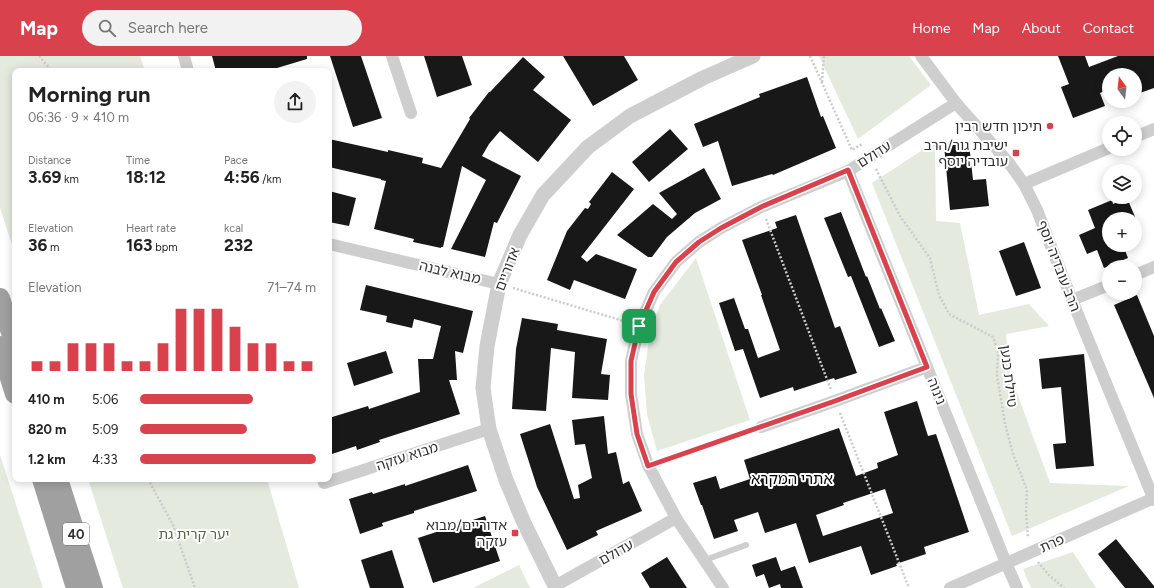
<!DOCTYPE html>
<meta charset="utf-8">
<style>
:root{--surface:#fff;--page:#f2f2f2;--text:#222;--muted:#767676;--accent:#d9424d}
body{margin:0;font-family:Figtree,"Noto Sans Hebrew",sans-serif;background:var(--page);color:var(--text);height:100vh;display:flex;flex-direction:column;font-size:15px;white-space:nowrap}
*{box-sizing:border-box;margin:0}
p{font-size:13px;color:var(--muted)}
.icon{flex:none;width:22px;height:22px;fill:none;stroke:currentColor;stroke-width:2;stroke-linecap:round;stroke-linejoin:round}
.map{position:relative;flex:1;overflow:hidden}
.panel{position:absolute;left:12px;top:12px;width:320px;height:414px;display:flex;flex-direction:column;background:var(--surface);border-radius:8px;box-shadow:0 2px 10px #0003}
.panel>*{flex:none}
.needle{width:26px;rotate:345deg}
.controls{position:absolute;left:1102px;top:12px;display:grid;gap:8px}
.controls a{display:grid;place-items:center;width:40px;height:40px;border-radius:50%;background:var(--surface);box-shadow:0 2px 10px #0003;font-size:20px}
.pin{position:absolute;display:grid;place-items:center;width:34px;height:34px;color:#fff;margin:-17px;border-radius:8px;box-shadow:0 2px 6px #0006}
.round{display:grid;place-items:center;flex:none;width:42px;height:42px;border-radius:21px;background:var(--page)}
.headline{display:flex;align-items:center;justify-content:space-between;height:68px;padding:0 16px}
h1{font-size:22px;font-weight:700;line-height:30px}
.metrics{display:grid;grid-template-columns:repeat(3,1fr);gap:6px;height:68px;padding:4px 16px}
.metrics div{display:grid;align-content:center}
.metrics b{font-size:17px;font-weight:700}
.metrics small{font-size:11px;font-weight:400}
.metrics p{font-size:11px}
.chart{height:112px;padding:8px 16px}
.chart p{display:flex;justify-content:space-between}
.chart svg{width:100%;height:72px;margin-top:4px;stroke:var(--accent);stroke-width:6}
ul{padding:0 16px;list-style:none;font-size:13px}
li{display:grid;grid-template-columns:64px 48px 1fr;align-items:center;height:30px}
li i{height:10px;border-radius:5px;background:var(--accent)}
header{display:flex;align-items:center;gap:24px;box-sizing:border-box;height:56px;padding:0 20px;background:var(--accent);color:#fff}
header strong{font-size:19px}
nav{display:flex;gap:22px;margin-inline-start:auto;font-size:14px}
.search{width:280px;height:36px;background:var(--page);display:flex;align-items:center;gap:10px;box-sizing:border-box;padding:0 14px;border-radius:22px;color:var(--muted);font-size:15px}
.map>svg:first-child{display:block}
.green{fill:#e4eade}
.building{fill:#181818;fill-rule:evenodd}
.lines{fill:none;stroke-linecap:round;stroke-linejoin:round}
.path{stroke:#cbcbcb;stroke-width:2.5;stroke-dasharray:2 2;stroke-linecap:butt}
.service{stroke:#cecece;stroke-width:6}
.minor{stroke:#cecece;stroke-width:12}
.tertiary{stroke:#cecece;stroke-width:15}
.trunk{stroke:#a0a0a0;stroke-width:20}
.route-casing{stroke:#fff;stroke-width:8}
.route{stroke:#d9424d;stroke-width:5}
.poi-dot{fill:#d9424d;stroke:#fff;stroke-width:1.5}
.labels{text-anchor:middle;stroke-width:4;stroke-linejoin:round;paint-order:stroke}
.shield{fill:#fff;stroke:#6f6f6f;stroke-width:1}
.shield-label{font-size:13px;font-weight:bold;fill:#313131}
.poi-label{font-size:14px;fill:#313131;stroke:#fff;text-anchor:end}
.street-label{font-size:14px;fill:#313131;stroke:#fff}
.park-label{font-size:14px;fill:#546a41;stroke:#fff}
.neighbourhood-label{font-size:15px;fill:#000;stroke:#fff}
</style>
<header>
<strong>Map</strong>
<div class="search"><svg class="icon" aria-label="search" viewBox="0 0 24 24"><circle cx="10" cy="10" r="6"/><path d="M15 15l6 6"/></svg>Search here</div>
<nav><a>Home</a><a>Map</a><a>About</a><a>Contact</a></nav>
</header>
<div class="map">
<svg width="1154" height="532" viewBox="0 0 1154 532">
<rect width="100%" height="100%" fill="#fff"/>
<!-- green -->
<g class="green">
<path d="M0 0H140L145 15H15V198L0 152Z"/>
<path d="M819 0H909L931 29 858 83Z"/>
<path d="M935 86 936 165 960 167 979 259 1029 248 1049 270 1006 278 1010 318 1050 427 1129 430 1012 480 872 127Z"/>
<path d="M696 202 750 364 657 395 647 358 644 319 650 277 660 249Z"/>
<path d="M0 399 43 532H0Z"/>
<path d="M88 423H267L299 532H123Z"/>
<path d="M1073 496 1096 532H1031L1023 513Z"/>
<path d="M519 509 530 532H473Z"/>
</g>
<!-- building -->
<g class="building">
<path d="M212 0H307V3L267 15H216Z"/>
<path d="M330 0H361L382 62 353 71Z"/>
<path d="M424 0H462L472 29 437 41Z"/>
<path d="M563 0H624L638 24 593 50Z"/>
<path d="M1058 0H1085L1089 11 1118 0H1154V32L1137 38 1135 32V19H1109V33L1100 37 1105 50 1073 62 1061 31 1069 28Z"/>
<path d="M523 1 545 21 533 34 571 64 538 106 500 75 489 88 482 100 521 120 497 167 494 166 485 201 451 193 486 124 462 110 443 191H441V192L413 186 414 183 374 173 386 125 381 124V123L329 111V83L388 96V94L423 102 422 107 441 112 470 63 469 62 489 36H490Z"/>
<path d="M807 21 821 61 823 60 836 92 773 119 772 118 732 130 718 85 703 91 694 68 760 41 759 38Z"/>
<path d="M670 73 688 93 649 126 632 106Z"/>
<path d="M969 87 973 124 986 123 989 150 950 154 944 89Z"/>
<path d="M704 112 721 143 695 157 667 181 652 201H648L617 179 653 148 672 163 677 158 659 137Z"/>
<path d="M612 116 634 133 581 201 587 206 596 198 637 213 625 243 574 224 570 234 547 224 567 175 585 152 588 153 591 148 589 146Z"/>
<path d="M329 135 356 142 349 170 329 166Z"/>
<path d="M1127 142 1136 163H1109V168L1103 170 1109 184V189H1123L1128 202 1104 212 1097 194 1087 198 1079 179 1095 172 1088 154 1112 144 1113 148Z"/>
<path d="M841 156 866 221 867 220 880 253 881 252 895 285 879 291 851 220 848 221 824 162Z"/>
<path d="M796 159 835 272 840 270 857 317 835 324 834 322 794 335 793 331 760 342 743 293 735 295 719 247 734 242 745 273H748L758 302 780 294 761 239H762L742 184 777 172 775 166Z"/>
<path d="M1024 186 1041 232 1016 240 999 195Z"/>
<path d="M366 229 473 255 463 297 455 295 457 324H449L460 358 379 384 380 386 357 394 356 390 329 399V362L368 350 369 353 420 336 418 303H433L441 270 414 263 412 272 386 266 387 260 360 254Z"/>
<path d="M1137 239 1154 280V342L1114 249Z"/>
<path d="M522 262 558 268 557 274 607 283 601 318 610 319 608 344 572 342 575 296 551 292 546 355 512 353 516 293Z"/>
<path d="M386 295 393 317 354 330 347 307Z"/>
<path d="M1084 298 1094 410 1056 413 1053 388 1066 387 1061 331 1042 333 1039 303Z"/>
<path d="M917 345 928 380 936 378 969 476 924 491 926 498 896 508 897 510 871 519 861 490 809 507 796 467 765 477 758 456 734 464 738 475 714 483 702 449H701L693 427 716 420 720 433 750 423 744 404 839 372 856 420 878 412 877 407 898 399 884 356ZM885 433 893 457 823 480 816 459 844 449 843 447Z"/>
<path d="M604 360 608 398 616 396 623 428 629 425 642 455 596 475 598 479 567 494 537 431 520 378 550 368 574 443 580 442 578 429 592 422 585 388 575 389 572 364Z"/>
<path d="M468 409 477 435 414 455V457L382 467 383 470 360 478 349 443 372 436 373 438 405 428V430Z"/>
<path d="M485 460 500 505 433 527 418 482Z"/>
<path d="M1116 483 1154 530V532H1125L1098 498Z"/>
<path d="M392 494 404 532H370L361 504Z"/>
<path d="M667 501 687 532H650L641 517Z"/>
<path d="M776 501 781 515 795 510 803 532H781L780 528 769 532 764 518 756 521 752 509Z"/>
</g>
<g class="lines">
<!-- path -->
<g class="path">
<path d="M39 0 52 15"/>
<path d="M810 0 852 94 862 88"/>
<path d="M822 26 824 0"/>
<path d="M876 113 900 160 930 202 939 239 949 258 993 281 998 295 997 319 1005 368 1013 398 1027 434 1026 455 1028 481"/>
<path d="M766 163 831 334"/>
<path d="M513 232 627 266"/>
<path d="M840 357 909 532"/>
<path d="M661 405 749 375"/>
<path d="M148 423 173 469 195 532"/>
<path d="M1038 506 1049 519 1064 532"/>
</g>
<!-- service -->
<path class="service" d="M705 504 746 489"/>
<!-- minor -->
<g class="minor">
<path d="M184 0 188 15"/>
<path d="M392 0 411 57"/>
<path d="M921 0 956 47 1009 107 1024 128 1037 154 1072 244 1154 444"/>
<path d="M1135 81 1154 73"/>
<path d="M848 115 1006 507 1017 532"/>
<path d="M1024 128 1109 92"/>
<path d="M329 188 499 228"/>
<path d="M1135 219 1154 211"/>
<path d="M1072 244 1109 229"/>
<path d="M761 371 835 345 927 311"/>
<path d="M324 427 489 373"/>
<path d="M555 530 676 462"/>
<path d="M723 532 676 462 648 409 637 378 631 338V305L639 270 654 236 676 206 699 186 721 172 761 151 848 115 956 47"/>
<path d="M950 532 1154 442"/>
</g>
<!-- tertiary -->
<path class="tertiary" d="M556 532 524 467 506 424 489 373 483 332 487 290 499 228 520 179 543 139 588 91 630 60 703 22 753 0"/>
<!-- trunk -->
<g class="trunk">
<path d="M0 242 15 289"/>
<path d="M0 290 15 338"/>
<path d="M42 423 76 532"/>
<path d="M58 423 93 532"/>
</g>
</g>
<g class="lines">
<!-- route casing -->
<g class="route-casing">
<path id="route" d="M848 114 927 311 835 345 648 410 637 378 631 338V305L639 270 654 236 676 206 699 186 721 172 761 151Z"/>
</g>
<!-- route -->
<use href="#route" class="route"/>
</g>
<!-- markers -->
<g class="poi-dot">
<circle cx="1050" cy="70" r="4"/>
<rect x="1012" y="93" width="8" height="8" rx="2"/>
<rect x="511" y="473" width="8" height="8" rx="2"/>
</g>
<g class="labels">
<!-- shield labels -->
<rect class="shield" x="63" y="467" width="26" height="22" rx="3"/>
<g class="shield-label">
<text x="76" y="483">40</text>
</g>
<!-- poi labels -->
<g class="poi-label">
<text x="1042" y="75">תיכון חדש רבין</text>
<text x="1008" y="94">ישיבת גור/הרב<tspan x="1008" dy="16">עובדיה יוסף</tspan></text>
<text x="507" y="474">אדוריים/מבוא<tspan x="507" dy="16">עזקה</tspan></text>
</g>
<!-- street labels -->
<g class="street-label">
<text transform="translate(874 98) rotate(-32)" y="5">עדולם</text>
<text transform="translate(1059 210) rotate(69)" y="5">הרב עובדיה יוסף</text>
<text transform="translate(507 213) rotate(-69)" y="5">אדוריים</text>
<text transform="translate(450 216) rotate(13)" y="5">מבוא לבנה</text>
<text transform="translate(1009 320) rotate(83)" y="5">טיילת כנען</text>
<text transform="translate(937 335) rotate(68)" y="5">נינוה</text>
<text transform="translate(407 400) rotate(-18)" y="5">מבוא עזקה</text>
<text transform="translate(1052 487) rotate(-24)" y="5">פרת</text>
<text transform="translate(616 496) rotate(-29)" y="5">עדולם</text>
</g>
<!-- park labels -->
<g class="park-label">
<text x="194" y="483">יער קרית גת</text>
</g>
<!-- neighbourhood labels -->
<g class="neighbourhood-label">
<text x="792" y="428">אתרי המקרא</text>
</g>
</g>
</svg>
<div class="controls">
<a><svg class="needle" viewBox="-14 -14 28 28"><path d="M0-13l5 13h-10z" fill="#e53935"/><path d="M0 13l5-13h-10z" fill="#767676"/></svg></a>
<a><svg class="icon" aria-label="locate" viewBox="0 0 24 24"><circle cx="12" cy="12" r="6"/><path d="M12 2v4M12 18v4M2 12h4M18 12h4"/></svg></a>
<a><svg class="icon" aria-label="layers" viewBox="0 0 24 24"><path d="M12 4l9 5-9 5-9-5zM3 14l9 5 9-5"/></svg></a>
<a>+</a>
<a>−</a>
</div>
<div class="pin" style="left:639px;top:270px;background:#1e9e55"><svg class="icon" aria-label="arrive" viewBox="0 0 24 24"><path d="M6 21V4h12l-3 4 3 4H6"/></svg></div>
<section class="panel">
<div class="headline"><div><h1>Morning run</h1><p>06:36 · 9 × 410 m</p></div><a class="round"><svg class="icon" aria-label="share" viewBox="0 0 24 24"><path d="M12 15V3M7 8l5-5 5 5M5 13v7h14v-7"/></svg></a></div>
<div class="metrics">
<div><p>Distance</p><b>3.69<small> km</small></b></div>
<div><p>Time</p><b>18:12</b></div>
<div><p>Pace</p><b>4:56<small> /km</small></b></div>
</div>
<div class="metrics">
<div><p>Elevation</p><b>36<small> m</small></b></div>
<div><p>Heart rate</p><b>163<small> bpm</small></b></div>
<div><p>kcal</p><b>232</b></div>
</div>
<div class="chart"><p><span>Elevation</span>71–74 m</p>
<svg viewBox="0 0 160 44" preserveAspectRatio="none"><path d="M5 44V38M15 44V38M25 44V27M35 44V27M45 44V27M55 44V38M65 44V38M75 44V27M85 44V6M95 44V6M105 44V6M115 44V17M125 44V27M135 44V27M145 44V38M155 44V38"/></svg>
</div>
<ul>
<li><b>410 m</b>5:06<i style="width:64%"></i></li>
<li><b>820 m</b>5:09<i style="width:61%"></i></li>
<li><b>1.2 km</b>4:33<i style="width:100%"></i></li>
</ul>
</section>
</div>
